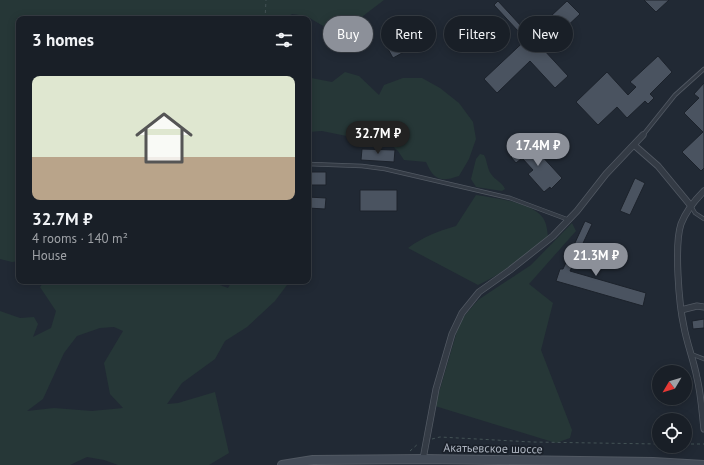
<!DOCTYPE html>
<html lang="en">
<head>
<meta charset="utf-8">
<style>
  body { margin:0; font-family:"PT Sans",sans-serif; background:#262c33; color:#f1f3f6; height:100vh; display:flex; flex-direction:column; font-size:15px; white-space:nowrap }
  * { box-sizing:border-box; margin:0 }
  p { font-size:13px; color:#9fa2a7 }
  .icon { flex:none; width:22px; height:22px; fill:none; stroke:currentColor; stroke-width:2; stroke-linecap:round; stroke-linejoin:round }
  .map { position:relative; flex:1; overflow:hidden }
  .drawer { position:absolute; left:16px; top:16px; width:295px; height:268px; display:flex; flex-direction:column; background:#191f27; border-radius:8px; box-shadow:0 2px 10px #0003,0 0 0 1px #373d44 }
  .drawer>* { flex:none }
  .hud { position:absolute; left:323px; top:16px; width:321px; height:36px; display:flex; gap:8px }
  .needle { width:26px; rotate:232deg }
  .tools { position:absolute; left:652px; top:365px; display:grid; gap:8px }
  .tools a { display:grid; place-items:center; width:40px; height:40px; border-radius:50%; background:#191f27; box-shadow:0 2px 10px #0003,0 0 0 1px #373d44; font-size:20px }
  .price { position:absolute; translate:-50% -34px; padding:0 9px; border-radius:14px; background:#8c9099; color:#fff; font-size:13px; line-height:26px; filter:drop-shadow(0 1px 2px #0008) }
  .price::after { content:''; position:absolute; left:50%; top:24px; width:12px; height:9px; margin-left:-6px; background:inherit; clip-path:polygon(0 0,100% 0,50% 100%) }
  .price.on { background:#222; color:#fff }
  ul { padding:0; list-style:none }
  li { display:grid; align-content:center; gap:8px; height:212px; padding:0 16px }
  li span { display:grid; place-items:center; height:124px; border-radius:8px; color:#555 }
  li>.icon { margin-inline-start:auto }
  span .icon { width:72px; height:72px; fill:#fffc; stroke-width:1 }
  li b { font-size:17px }
  h2 { display:flex; justify-content:space-between; align-items:center; height:48px; padding:0 16px; font-size:17px }
  .tag { padding:0 14px; border-radius:18px; background:#191f27; box-shadow:0 2px 10px #0003,0 0 0 1px #373d44; font-size:14px; line-height:36px }
  .tag.on { background:#8c9099; color:#fff }
  .map>svg:first-child { display:block }
  .green { fill:#263737; fill-rule:evenodd }
  .building { fill:#4a5360; stroke:#1c222b }
  .lines { fill:none; stroke-linecap:round; stroke-linejoin:round }
  .lane-casing { stroke:#525963; stroke-width:4.5 }
  .street-casing { stroke:#525963; stroke-width:7 }
  .secondary-casing { stroke:#525963; stroke-width:10 }
  .path { stroke:#435255; stroke-width:1; stroke-dasharray:3 3; stroke-linecap:butt }
  .lane { stroke:#343b45; stroke-width:3 }
  .street { stroke:#343b45; stroke-width:5.5 }
  .secondary { stroke:#434b57; stroke-width:8 }
  .labels { text-anchor:middle; dominant-baseline:central; stroke-width:3.5; stroke-linejoin:round; paint-order:stroke }
  .street-label { font-size:12px; fill:#afb6c2; stroke:#1a2029 }
</style>
</head>
<body>
<div class="map">
<svg width="704" height="465" viewBox="0 0 704 465">
  <rect width="100%" height="100%" fill="#212934"/>
  <path class="green" d="M 0,0 L 384,0 L 346,29 L 332,31 L 306,16 L 292,14 L 285,19 L 19,19 L 19,261 L 12,262 L 0,259 Z
    M 345,72 L 359,76 L 379,95 L 384,85 L 403,78 L 422,78 L 440,88 L 459,103 L 473,122 L 476,139 L 469,159 L 459,176 C 441,182 434,181 426,162 L 404,160 L 398,151 L 388,142 L 371,141 L 322,131 L 308,132 L 308,76 L 311,78 L 332,82 Z
    M 480,154 L 484,155 C 487,160 487,168 491,174 C 495,180 502,182 505,189 L 502,191 L 476,187 L 471,179 L 476,159 Z
    M 476,195 C 494,198 532,202 543,218 C 547,224 547,230 548,236 C 528,256 503,273 478,285 L 408,248 C 423,237 438,231 456,226 Z
    M 572,223 L 576,231 L 529,284 L 553,303 L 541,350 L 572,430 L 570,438 L 556,443 L 435,406 L 460,321 L 478,300 L 531,265 Z
    M 45,281 L 218,281 L 220,285 L 228,288 L 232,281 L 290,281 L 275,301 L 247,327 L 225,341 L 215,359 L 182,383 L 167,404 L 178,403 L 215,392 L 229,453 L 209,465 L 118,465 L 104,460 L 87,457 L 70,465 L 0,465 L 0,311 L 20,318 L 34,317 L 38,324 L 33,337 L 51,328 L 56,311 L 40,287 ZM 114,327 L 123,331 L 104,363 L 110,394 L 123,408 L 92,411 L 54,408 L 27,411 L 43,399 L 64,353 L 77,336 L 100,328 Z"/>
  <path class="building" d="M 644,0 L 669,0 L 656,12 Z
    M 498,1 L 522,27 L 518,31 L 494,5 Z
    M 567,1 L 580,14 L 543,49 L 568,76 L 555,88 L 530,61 L 497,93 L 484,79 Z
    M 428,28 L 433,36 L 393,58 L 388,49 L 404,41 L 400,33 L 408,29 L 412,36 Z
    M 658,56 L 672,72 L 650,94 L 654,98 L 648,104 L 645,101 L 627,118 L 617,107 L 598,125 L 576,102 L 607,72 L 628,95 L 636,87 L 630,82 Z
    M 704,83 L 704,168 L 701,171 L 682,152 L 703,132 L 684,113 L 699,98 L 694,94 Z
    M 528,141 L 562,178 L 551,189 L 550,187 L 544,192 L 528,174 L 533,170 L 522,158 L 516,163 L 511,157 Z
    M 362,149 L 395,150 L 394,162 L 361,160 Z
    M 308,172 L 326,172 L 326,185 L 308,185 Z
    M 635,178 L 645,183 L 630,215 L 620,211 Z
    M 360,190 L 397,190 L 397,211 L 360,211 Z
    M 308,197 L 326,198 L 325,209 L 308,208 Z
    M 585,221 L 592,224 L 570,271 L 646,293 L 643,306 L 556,281 L 560,269 L 563,269 Z
    M 704,319 L 704,328 L 693,329 L 692,321 Z"/>
  <g class="lines">
    <defs>
      <path id="lane" d="M 643,135 L 675,95 L 704,69
        M 308,164 L 362,166 L 385,169 L 510,198 L 569,220
        M 691,206 L 695,213 L 704,219
        M 691,354 L 704,359"/>
      <path id="street" d="M 634,145 L 658,166 L 691,206
        M 704,191 C 695,200 686,211 681,224 C 674,245 679,305 684,327 C 687,344 694,361 697,378 C 701,394 702,412 704,429
        M 681,310 L 697,306 L 704,307
        M 423,459 L 436,389 L 452,334 L 462,313 L 479,292 L 510,270 L 553,236 L 577,211 L 606,174 L 643,135"/>
      <path id="secondary" d="M 282,465 L 313,460 L 423,459 L 653,462 L 704,465"/>
    </defs>
    <use href="#lane" class="lane-casing"/>
    <use href="#street" class="street-casing"/>
    <use href="#secondary" class="secondary-casing"/>
    <path class="path" d="M 265,19 L 266,0
      M 432,439 L 440,437 L 532,442 L 659,444
      M 685,444 L 704,444
      M 410,451 L 419,443"/>
    <use href="#lane" class="lane"/>
    <use href="#street" class="street"/>
    <use href="#secondary" class="secondary"/>
  </g>
  <g class="labels">
    <g class="street-label">
      <text transform="translate(493 448) rotate(1)">Акатьевское шоссе</text>
    </g>
  </g>
</svg>
<div class="tools">
<a><svg class="needle" viewBox="-14 -14 28 28"><path d="M0-13l5 13h-10z" fill="#e53935"/><path d="M0 13l5-13h-10z" fill="#9fa2a7"/></svg></a>
<a><svg class="icon" aria-label="locate" viewBox="0 0 24 24"><circle cx="12" cy="12" r="6"/><path d="M12 2v4M12 18v4M2 12h4M18 12h4"/></svg></a>
</div>
<b class="price on" style="left:378px;top:155px">32.7M ₽</b>
<b class="price" style="left:538px;top:167px">17.4M ₽</b>
<b class="price" style="left:596px;top:277px">21.3M ₽</b>
<div class="hud">
<a class="tag on">Buy</a>
<a class="tag">Rent</a>
<a class="tag">Filters</a>
<a class="tag">New</a>
</div>
<section class="drawer">
<h2>3 homes<svg class="icon" aria-label="filters" viewBox="0 0 24 24"><path d="M4 7h16M4 17h16"/><circle cx="9" cy="7" r="2"/><circle cx="15" cy="17" r="2"/></svg></h2>
<ul>
<li><span style="background:linear-gradient(#dfe7d0 65%,#b9a48a 0)"><svg class="icon" aria-label="home" viewBox="0 0 24 24"><path d="M3 11l9-7 9 7M6 9v11h12V9"/></svg></span><div><b>32.7M ₽</b><p>4 rooms · 140 m²</p><p>House</p></div></li>
</ul>
</section>
</div>
</body>
</html>
